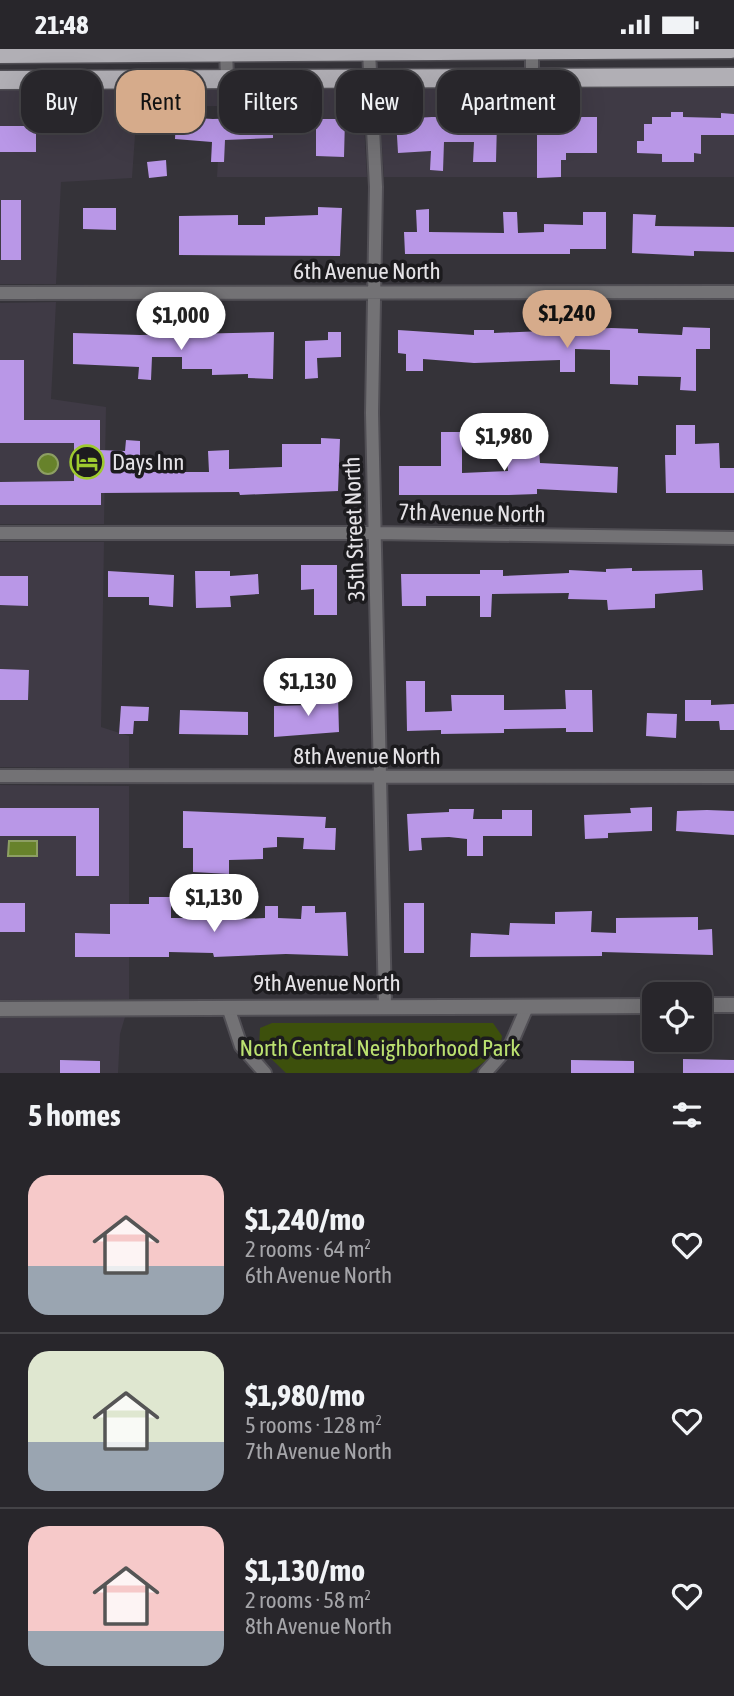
<!DOCTYPE html>
<html lang="en">
<head>
<meta charset="utf-8">
<style>
  body { margin:0; font-family:"Asap Condensed",sans-serif; background:#302e33; color:#f1f3f6; height:100vh; display:flex; flex-direction:column; font-size:26px; white-space:nowrap }
  * { box-sizing:border-box; margin:0 }
  p { font-size:23px; color:#a5a5a9 }
  .icon { flex:none; width:38px; height:38px; fill:none; stroke:currentColor; stroke-width:2; stroke-linecap:round; stroke-linejoin:round }
  .map { position:relative; height:1024px; overflow:hidden }
  .side { display:flex; flex-direction:column; background:#28262b; flex:1 }
  .side>* { flex:none }
  .top-card { position:absolute; left:21px; top:21px; width:693px; height:63px; display:flex; gap:14px }
  .fabs { position:absolute; left:642px; top:933px; display:grid; gap:14px }
  .fabs a { display:grid; place-items:center; width:70px; height:70px; border-radius:14px; background:#28262b; box-shadow:0 7px 28px #0002,0 0 0 2px #444347; font-size:35px }
  .price { position:absolute; translate:-50% -60px; padding:0 16px; border-radius:24px; background:#fff; color:#222; font-size:23px; line-height:46px; filter:drop-shadow(0 2px 4px #0008) }
  .price::after { content:''; position:absolute; left:50%; top:42px; width:21px; height:16px; margin-left:-10px; background:inherit; clip-path:polygon(0 0,100% 0,50% 100%) }
  .price.current { background:#d6ab8b; color:#111 }
  ul { padding:0; list-style:none }
  li { display:flex; align-items:center; gap:21px; height:175px; padding:0 28px }
  li+li { border-top:2px solid #444347 }
  li span { display:grid; place-items:center; flex:none; width:196px; height:140px; border-radius:21px; color:#555 }
  li>.icon { margin-inline-start:auto }
  span .icon { width:84px; height:84px; fill:#fffc; stroke-width:1 }
  li b { font-size:30px }
  h2 { display:flex; justify-content:space-between; align-items:center; height:84px; padding:0 28px; font-size:30px }
  .pill { padding:0 24px; border-radius:21px; background:#28262b; box-shadow:0 7px 28px #0002,0 0 0 2px #444347; font-size:24px; line-height:63px }
  .pill.current { background:#d6ab8b; color:#111 }
  .status { display:flex; justify-content:space-between; align-items:center; height:49px; padding:0 35px; background:#28262b; direction:ltr }
  .status svg { height:19px; fill:currentColor }
  .map>svg:first-child { display:block }
  .built { fill:#3f3a45 }
  .green { fill:#3d500c }
  .water { fill:#67822b; stroke:#8d9f63; stroke-width:2 }
  .building { fill:#b997e7 }
  .lines { fill:none; stroke-linecap:round; stroke-linejoin:round }
  .minor-casing { stroke:#514f55; stroke-width:16 }
  .tertiary-casing { stroke:#514f55; stroke-width:18 }
  .primary-casing { stroke:#514f55; stroke-width:21 }
  .minor { stroke:#737275; stroke-width:12 }
  .tertiary { stroke:#737275; stroke-width:14 }
  .primary { stroke:#b1afb5; stroke-width:18 }
  .labels { text-anchor:middle; dominant-baseline:central; stroke-width:7; stroke-linejoin:round; paint-order:stroke }
  .street-label { font-size:23px; fill:#e5e3e7; stroke:#1c1b1e }
  .poi-label { font-size:23px; fill:#e5e3e7; stroke:#1c1b1e; text-anchor:start }
  .park-label { font-size:23px; fill:#bbe170; stroke:#1c1b1e }
</style>
</head>
<body>
<div class="status"><b>21:48</b><svg viewBox="0 0 49 12"><path d="M0 12V9h3v3zM5 12V6h3v6zM10 12V3h3v9zM15 12V0h3v12zM26 1h20v11H26zM47 4h2v5h-2z"/></svg></div>
<div class="map">
<svg width="734" height="1024" viewBox="0 0 734 1024">
  <rect width="100%" height="100%" fill="#353339"/>
  <path class="built" d="M 734,37 L 734,128 L 384,128 L 378,38 Z
    M 362,38 L 367,128 L 217,128 L 221,57 L 137,58 L 132,129 L 61,133 L 56,235 L 0,235 L 0,40 Z
    M 56,253 L 51,350 L 106,358 L 104,475 L 0,475 L 0,254 Z
    M 0,493 L 104,493 L 101,678 L 129,687 L 129,719 L 0,718 Z
    M 0,736 L 129,737 L 129,950 L 0,951 Z
    M 125,968 L 120,985 L 118,1024 L 0,1024 L 0,969 Z"/>
  <path class="green" d="M 272,974 L 493,974 L 502,987 C 500,1005 482,1014 469,1024 L 286,1024 L 259,998 L 260,979 Z"/>
  <path class="water" d="M38 415a10 10 0 1 1 20 0a10 10 0 1 1-20 0Z
    M 9,792 L 37,792 L 37,807 L 8,807 Z"/>
  <path class="building" d="M 671,63 L 683,63 L 683,68 L 721,69 L 721,64 L 734,65 L 734,86 L 701,86 L 701,105 L 694,104 L 694,113 L 662,113 L 662,105 L 637,104 L 637,92 L 644,92 L 644,75 L 652,75 L 652,68 L 671,68 Z
    M 176,68 L 213,70 L 273,68 L 273,89 L 225,91 L 224,113 L 211,113 L 212,93 L 175,90 Z
    M 432,68 L 446,68 L 446,72 L 497,72 L 496,113 L 473,113 L 474,93 L 444,93 L 443,122 L 430,121 L 431,102 L 398,104 L 396,70 Z
    M 582,68 L 597,68 L 597,104 L 566,104 L 566,111 L 561,111 L 561,128 L 537,129 L 537,73 Z
    M 316,70 L 345,70 L 344,108 L 316,107 Z
    M 0,77 L 36,77 L 36,103 L 0,103 Z
    M 166,111 L 167,127 L 149,129 L 147,113 Z
    M 1,151 L 21,151 L 21,211 L 1,211 Z
    M 318,158 L 342,159 L 340,207 L 179,206 L 179,167 L 238,166 L 238,176 L 265,176 L 265,168 L 318,166 Z
    M 83,159 L 116,159 L 116,181 L 83,180 Z
    M 429,160 L 429,183 L 504,184 L 503,163 L 517,163 L 518,184 L 544,183 L 544,175 L 583,176 L 583,163 L 606,163 L 606,200 L 570,200 L 570,205 L 405,205 L 404,183 L 417,183 L 416,161 Z
    M 633,165 L 656,166 L 655,177 L 734,178 L 734,203 L 694,202 L 694,207 L 632,204 Z
    M 683,278 L 710,279 L 710,300 L 696,300 L 696,342 L 680,341 L 681,328 L 638,327 L 638,336 L 610,335 L 610,301 L 575,300 L 575,323 L 560,323 L 560,311 L 474,314 L 423,310 L 423,322 L 406,322 L 406,305 L 398,304 L 398,281 L 474,286 L 474,281 L 494,281 L 494,284 L 611,279 L 638,280 L 638,284 L 682,286 Z
    M 274,283 L 273,330 L 248,329 L 248,325 L 212,326 L 212,320 L 182,320 L 182,308 L 152,308 L 151,331 L 138,330 L 139,318 L 73,315 L 73,284 L 140,286 Z
    M 328,283 L 341,283 L 341,308 L 317,309 L 318,329 L 305,330 L 305,292 L 328,291 Z
    M 0,311 L 24,311 L 24,371 L 100,371 L 100,401 L 125,402 L 126,391 L 140,392 L 140,423 L 209,423 L 208,402 L 229,401 L 229,420 L 282,418 L 282,395 L 321,395 L 321,389 L 340,390 L 338,442 L 240,446 L 239,443 L 101,444 L 101,456 L 0,456 L 0,433 L 74,432 L 74,394 L 0,394 Z
    M 537,376 L 540,414 L 618,418 L 617,444 L 537,440 L 537,445 L 509,446 L 399,446 L 399,417 L 441,417 L 441,383 L 462,383 L 462,424 L 508,422 L 507,410 L 516,409 L 514,378 Z
    M 676,376 L 695,376 L 695,395 L 719,394 L 720,419 L 734,419 L 734,444 L 666,444 L 665,406 L 676,406 Z
    M 301,516 L 337,516 L 337,566 L 314,566 L 314,540 L 301,541 Z
    M 632,519 L 632,522 L 702,521 L 703,541 L 655,545 L 655,559 L 608,561 L 607,551 L 568,550 L 569,544 L 492,545 L 491,568 L 480,568 L 480,547 L 426,547 L 426,557 L 402,557 L 401,525 L 480,525 L 480,521 L 503,521 L 503,527 L 569,524 L 569,521 L 606,523 L 606,520 Z
    M 108,522 L 174,526 L 173,558 L 149,556 L 149,548 L 108,548 Z
    M 195,522 L 230,522 L 230,527 L 258,525 L 259,545 L 230,547 L 231,558 L 196,559 Z
    M 0,527 L 28,527 L 28,557 L 0,556 Z
    M 0,620 L 29,621 L 28,651 L 0,651 Z
    M 406,632 L 425,632 L 425,663 L 452,662 L 451,646 L 504,646 L 504,661 L 566,660 L 565,641 L 592,641 L 593,683 L 566,683 L 566,679 L 504,680 L 504,684 L 441,685 L 441,681 L 407,682 Z
    M 312,647 L 338,647 L 339,683 L 274,688 L 274,657 L 312,656 Z
    M 685,651 L 711,651 L 711,656 L 734,655 L 734,681 L 720,681 L 719,672 L 685,672 Z
    M 121,657 L 149,658 L 148,672 L 134,672 L 133,685 L 119,685 Z
    M 180,661 L 248,663 L 248,686 L 179,685 Z
    M 647,664 L 677,665 L 676,689 L 646,687 Z
    M 652,758 L 652,782 L 608,784 L 608,789 L 585,790 L 584,766 L 631,764 L 630,759 Z
    M 0,759 L 99,759 L 99,827 L 76,827 L 76,787 L 0,787 Z
    M 449,760 L 474,760 L 473,770 L 502,770 L 502,761 L 532,761 L 532,787 L 483,787 L 483,807 L 467,807 L 467,790 L 449,788 L 421,789 L 422,801 L 409,802 L 407,765 L 449,763 Z
    M 707,761 L 734,762 L 734,786 L 676,782 L 677,762 Z
    M 183,762 L 326,768 L 325,779 L 336,779 L 335,801 L 303,800 L 304,789 L 277,788 L 277,798 L 263,799 L 263,810 L 229,811 L 229,825 L 193,823 L 193,799 L 183,799 Z
    M 149,848 L 171,848 L 171,869 L 225,869 L 225,858 L 238,858 L 238,870 L 265,869 L 265,857 L 278,857 L 278,869 L 301,870 L 302,857 L 315,857 L 315,864 L 346,863 L 348,907 L 286,905 L 214,908 L 213,904 L 169,903 L 169,908 L 75,908 L 75,884 L 110,885 L 110,855 L 149,855 Z
    M 0,854 L 25,854 L 25,883 L 0,883 Z
    M 404,854 L 424,854 L 424,904 L 404,904 Z
    M 592,862 L 591,883 L 616,884 L 616,869 L 698,868 L 698,881 L 712,880 L 713,906 L 602,903 L 602,907 L 470,908 L 471,884 L 509,886 L 510,874 L 555,875 L 555,863 Z
    M 683,1010 L 734,1011 L 734,1024 L 683,1024 Z
    M 60,1011 L 100,1012 L 100,1024 L 60,1024 Z
    M 571,1011 L 634,1012 L 634,1024 L 571,1024 Z"/>
  <g class="lines">
    <defs>
      <path id="minor" d="M 226,0 L 227,30
        M 532,0 L 532,29
        M 369,3 L 376,138 L 372,364 L 385,956
        M 0,244 L 734,243
        M 0,484 L 374,484 L 734,489
        M 0,727 L 734,728
        M 228,958 L 241,997 L 265,1024
        M 485,1024 L 511,995 L 527,958"/>
      <path id="tertiary" d="M 700,956 L 734,956
        M 0,960 L 654,957"/>
      <path id="primary" d="M 0,5 L 731,0
        M 0,31 L 734,28"/>
    </defs>
    <use href="#minor" class="minor-casing"/>
    <use href="#tertiary" class="tertiary-casing"/>
    <use href="#primary" class="primary-casing"/>
    <use href="#minor" class="minor"/>
    <use href="#tertiary" class="tertiary"/>
    <use href="#primary" class="primary"/>
  </g>
  <defs>
    <symbol id="hotel-ring" viewBox="-11 -11 22 22"><circle r="9.5" fill="#1c1b1e" stroke="#9eca2f" stroke-width="1.5"/><path d="M-6-4.5h1.5V1H6V5H4.5V3h-9V5H-6ZM-4 0a1.8 1.8 0 1 1 3.6 0ZM.5 0V-2.5h3Q6-2.5 6 0Z" fill="#9eca2f"/></symbol>
  </defs>
  <g fill-rule="evenodd">
    <use href="#hotel-ring" x="68" y="394" width="38" height="38"/>
  </g>
  <g class="labels">
    <g class="street-label">
      <text x="367" y="222">6th Avenue North</text>
      <text transform="translate(472 464) rotate(1)">7th Avenue North</text>
      <text transform="translate(354 480) rotate(-92)">35th Street North</text>
      <text x="367" y="707">8th Avenue North</text>
      <text x="327" y="934">9th Avenue North</text>
    </g>
    <g class="poi-label">
      <text x="112" y="413">Days Inn</text>
    </g>
    <g class="park-label">
      <text x="380" y="999">North Central Neighborhood Park</text>
    </g>
  </g>
</svg>
<div class="fabs">
<a><svg class="icon" aria-label="locate" viewBox="0 0 24 24"><circle cx="12" cy="12" r="6"/><path d="M12 2v4M12 18v4M2 12h4M18 12h4"/></svg></a>
</div>
<b class="price current" style="left:567px;top:301px">$1,240</b>
<b class="price" style="left:181px;top:303px">$1,000</b>
<b class="price" style="left:504px;top:424px">$1,980</b>
<b class="price" style="left:308px;top:669px">$1,130</b>
<b class="price" style="left:214px;top:885px">$1,130</b>
<div class="top-card">
<a class="pill">Buy</a>
<a class="pill current">Rent</a>
<a class="pill">Filters</a>
<a class="pill">New</a>
<a class="pill">Apartment</a>
</div>
</div>
<section class="side">
<h2>5 homes<svg class="icon" aria-label="filters" viewBox="0 0 24 24"><path d="M4 7h16M4 17h16"/><circle cx="9" cy="7" r="2"/><circle cx="15" cy="17" r="2"/></svg></h2>
<ul>
<li><span style="background:linear-gradient(#f6c9c9 65%,#9aa5b1 0)"><svg class="icon" aria-label="home" viewBox="0 0 24 24"><path d="M3 11l9-7 9 7M6 9v11h12V9"/></svg></span><div><b>$1,240/mo</b><p>2 rooms · 64 m²</p><p>6th Avenue North</p></div><svg class="icon" aria-label="heart" viewBox="0 0 24 24"><path d="M12 20l-8-8c-3-5 5-10 8-4 3-6 11-1 8 4z"/></svg></li>
<li><span style="background:linear-gradient(#dfe7d0 65%,#9aa5b1 0)"><svg class="icon" aria-label="home" viewBox="0 0 24 24"><path d="M3 11l9-7 9 7M6 9v11h12V9"/></svg></span><div><b>$1,980/mo</b><p>5 rooms · 128 m²</p><p>7th Avenue North</p></div><svg class="icon" aria-label="heart" viewBox="0 0 24 24"><path d="M12 20l-8-8c-3-5 5-10 8-4 3-6 11-1 8 4z"/></svg></li>
<li><span style="background:linear-gradient(#f6c9c9 75%,#9aa5b1 0)"><svg class="icon" aria-label="home" viewBox="0 0 24 24"><path d="M3 11l9-7 9 7M6 9v11h12V9"/></svg></span><div><b>$1,130/mo</b><p>2 rooms · 58 m²</p><p>8th Avenue North</p></div><svg class="icon" aria-label="heart" viewBox="0 0 24 24"><path d="M12 20l-8-8c-3-5 5-10 8-4 3-6 11-1 8 4z"/></svg></li>
</ul>
</section>
</body>
</html>
